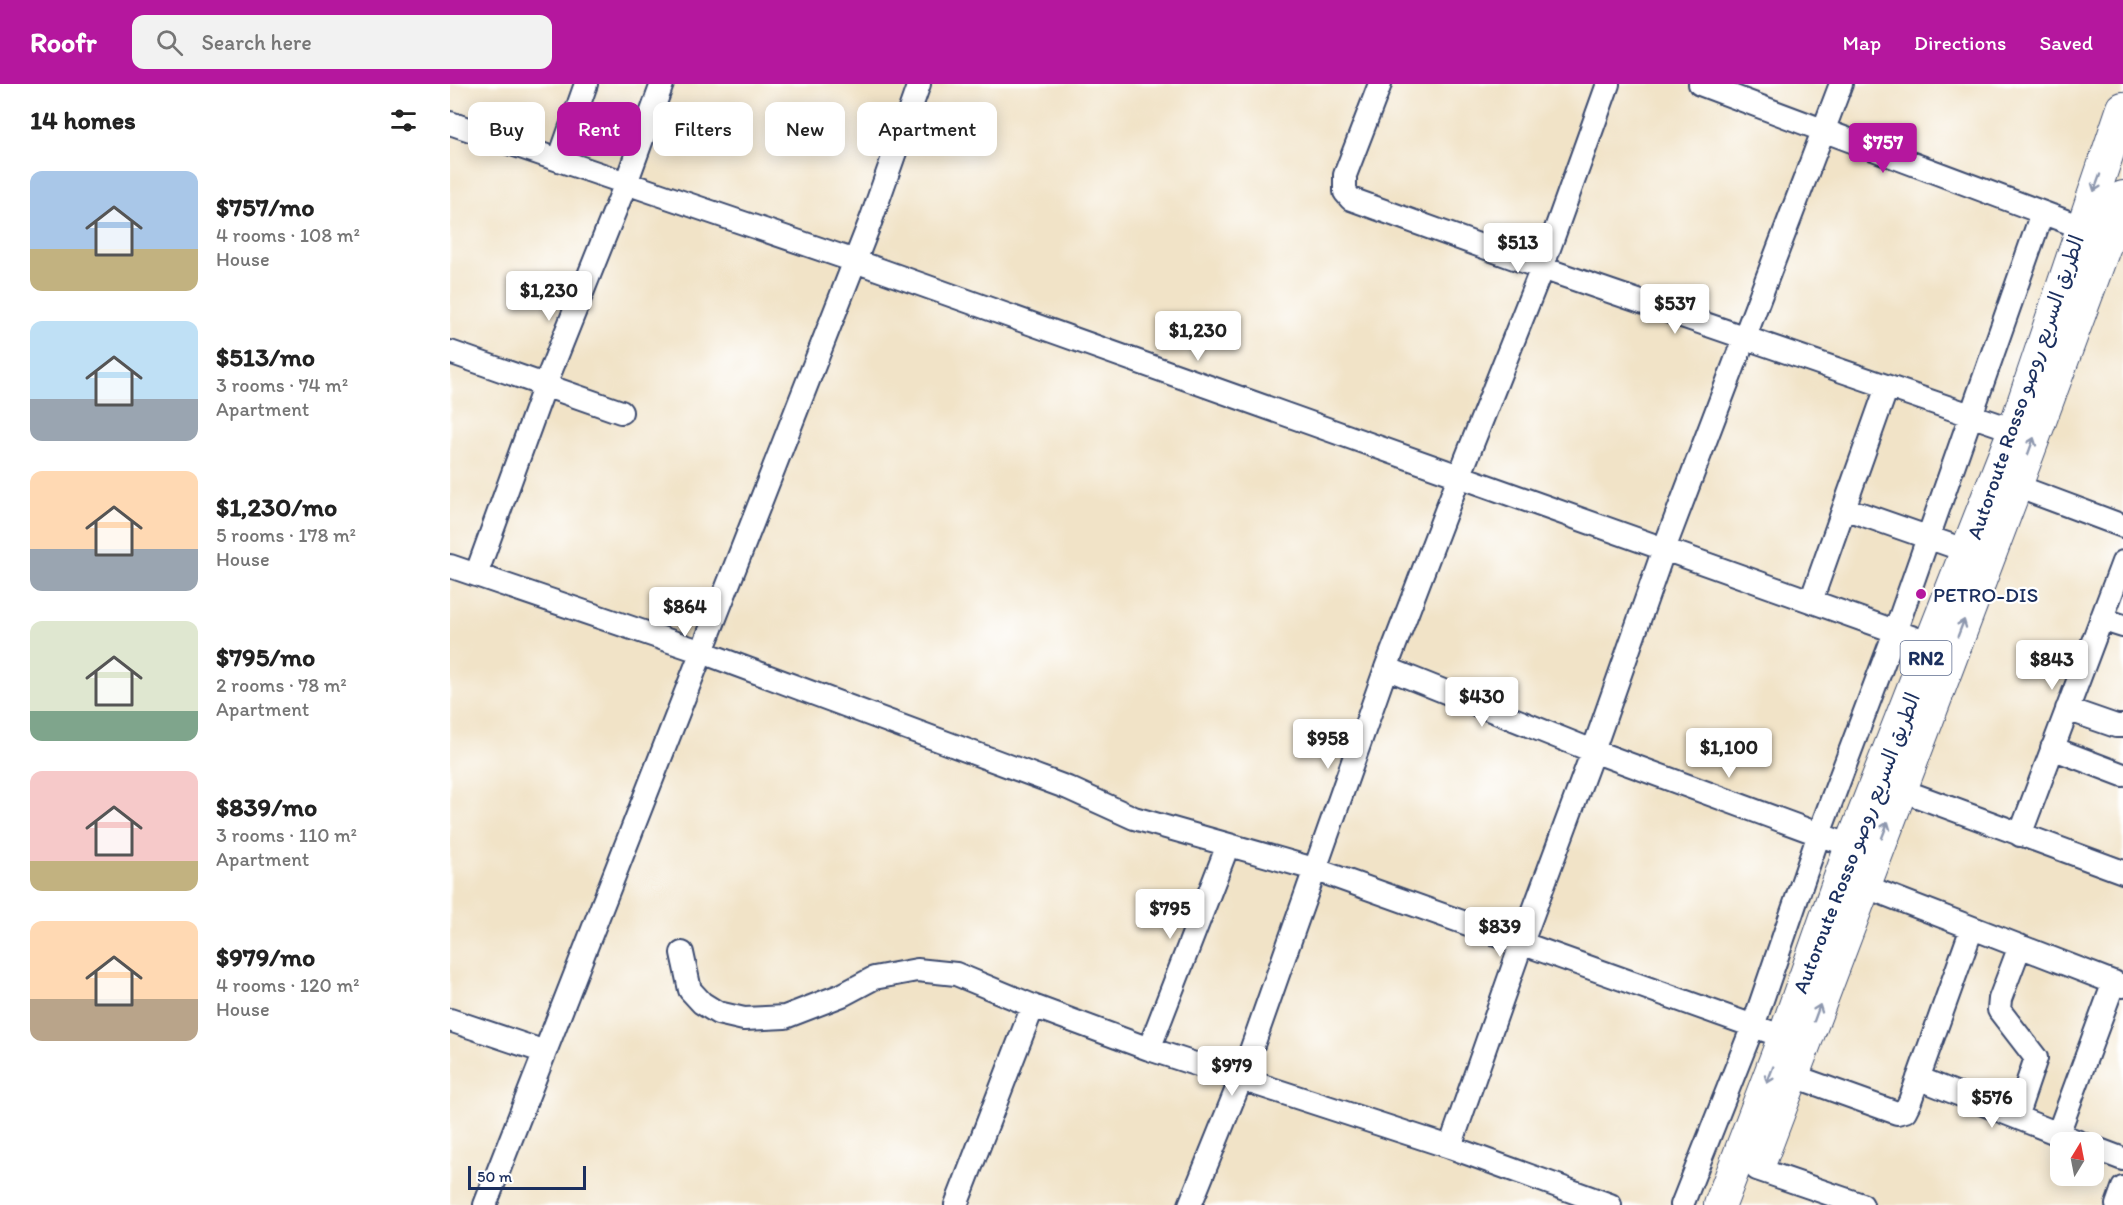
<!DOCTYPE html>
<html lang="en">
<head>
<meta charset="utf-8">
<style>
  body { margin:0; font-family:Itim,"Playpen Sans Arabic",sans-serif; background:#f2f2f2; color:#222; height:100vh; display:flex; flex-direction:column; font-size:22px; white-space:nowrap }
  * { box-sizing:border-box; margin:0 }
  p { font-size:20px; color:#767676 }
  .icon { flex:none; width:33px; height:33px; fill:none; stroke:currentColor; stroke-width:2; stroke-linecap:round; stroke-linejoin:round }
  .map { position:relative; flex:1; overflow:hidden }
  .sheet { display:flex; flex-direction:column; background:#fff; width:450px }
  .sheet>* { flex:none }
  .banner { position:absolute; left:18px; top:18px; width:570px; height:54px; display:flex; gap:12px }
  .needle { width:39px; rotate:10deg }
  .fabs { position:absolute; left:1600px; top:1048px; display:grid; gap:12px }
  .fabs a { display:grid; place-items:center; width:54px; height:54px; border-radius:12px; background:#fff; box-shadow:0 3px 15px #0003; font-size:30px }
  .scale { position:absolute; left:18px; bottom:15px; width:118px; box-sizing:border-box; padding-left:6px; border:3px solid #1b2f5e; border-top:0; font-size:16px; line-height:21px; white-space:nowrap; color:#1b2f5e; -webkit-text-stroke:4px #fff; paint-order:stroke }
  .price { position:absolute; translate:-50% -51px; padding:0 14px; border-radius:6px; background:#fff; color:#222; font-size:20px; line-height:39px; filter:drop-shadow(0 2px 3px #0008) }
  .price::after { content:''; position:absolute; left:50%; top:36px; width:18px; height:14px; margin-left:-9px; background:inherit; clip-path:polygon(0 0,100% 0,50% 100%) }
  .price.selected { background:#b5179e; color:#fff }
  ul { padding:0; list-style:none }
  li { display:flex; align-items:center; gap:18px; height:150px; padding:0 30px }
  li span { display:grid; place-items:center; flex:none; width:168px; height:120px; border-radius:12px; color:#555 }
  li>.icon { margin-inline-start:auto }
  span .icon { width:72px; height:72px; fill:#fffc; stroke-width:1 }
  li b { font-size:26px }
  h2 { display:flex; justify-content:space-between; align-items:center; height:72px; padding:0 30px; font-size:26px }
  .chip { padding:0 21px; border-radius:12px; background:#fff; box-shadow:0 3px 15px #0003; font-size:21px; line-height:54px }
  .chip.selected { background:#b5179e; color:#fff }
  header { display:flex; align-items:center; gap:36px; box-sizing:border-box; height:84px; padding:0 30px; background:#b5179e; color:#fff }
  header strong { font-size:28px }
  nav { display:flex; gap:33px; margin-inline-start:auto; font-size:21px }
  .search { width:420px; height:54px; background:#f2f2f2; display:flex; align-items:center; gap:15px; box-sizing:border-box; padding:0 21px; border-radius:12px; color:#767676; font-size:22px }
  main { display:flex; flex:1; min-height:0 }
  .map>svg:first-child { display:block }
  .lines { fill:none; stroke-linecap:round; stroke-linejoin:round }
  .minor-casing { stroke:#3b4a6e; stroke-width:26 }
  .highway-casing { stroke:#3b4a6e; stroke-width:34 }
  .minor { stroke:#fff; stroke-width:22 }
  .highway { stroke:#fff; stroke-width:32 }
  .oneway { stroke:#8d97ae }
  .poi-dot { fill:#b5179e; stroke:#fff; stroke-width:2 }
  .labels { text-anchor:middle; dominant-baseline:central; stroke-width:4.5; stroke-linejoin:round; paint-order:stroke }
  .shield { fill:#fff; stroke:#5f6d8e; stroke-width:1.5 }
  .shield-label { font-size:20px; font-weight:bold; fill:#1b2f5e }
  .street-label { font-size:21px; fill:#1b2f5e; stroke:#fff }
  .poi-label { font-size:21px; fill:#1b2f5e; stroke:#fff; text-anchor:start }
</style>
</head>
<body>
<header>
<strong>Roofr</strong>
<div class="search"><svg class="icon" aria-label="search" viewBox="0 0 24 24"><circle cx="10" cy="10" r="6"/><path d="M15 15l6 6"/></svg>Search here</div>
<nav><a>Map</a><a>Directions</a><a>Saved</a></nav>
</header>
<main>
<section class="sheet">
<h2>14 homes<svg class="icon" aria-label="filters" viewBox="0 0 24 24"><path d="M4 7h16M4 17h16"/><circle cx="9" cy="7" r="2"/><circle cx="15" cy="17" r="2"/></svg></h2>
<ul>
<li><span style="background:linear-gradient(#a9c7e8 65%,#c2b280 0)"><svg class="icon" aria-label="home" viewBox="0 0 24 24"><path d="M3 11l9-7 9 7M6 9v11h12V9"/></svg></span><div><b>$757/mo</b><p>4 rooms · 108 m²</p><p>House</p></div></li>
<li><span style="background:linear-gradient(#bfe0f5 65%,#9aa5b1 0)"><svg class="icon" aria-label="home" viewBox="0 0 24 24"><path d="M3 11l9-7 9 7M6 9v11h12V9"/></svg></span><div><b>$513/mo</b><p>3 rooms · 74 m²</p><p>Apartment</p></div></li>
<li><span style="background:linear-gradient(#ffd9b3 65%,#9aa5b1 0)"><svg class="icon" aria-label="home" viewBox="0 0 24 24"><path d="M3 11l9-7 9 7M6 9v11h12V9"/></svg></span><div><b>$1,230/mo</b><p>5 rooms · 178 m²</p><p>House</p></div></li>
<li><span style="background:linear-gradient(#dfe7d0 75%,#7fa58c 0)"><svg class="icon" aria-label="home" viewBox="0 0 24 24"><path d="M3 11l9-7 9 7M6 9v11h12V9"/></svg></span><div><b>$795/mo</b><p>2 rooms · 78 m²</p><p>Apartment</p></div></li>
<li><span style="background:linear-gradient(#f6c9c9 75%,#c2b280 0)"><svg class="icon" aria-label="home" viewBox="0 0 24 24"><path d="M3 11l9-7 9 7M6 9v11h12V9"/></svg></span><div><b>$839/mo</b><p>3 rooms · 110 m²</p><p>Apartment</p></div></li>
<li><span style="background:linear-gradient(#ffd9b3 65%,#b9a48a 0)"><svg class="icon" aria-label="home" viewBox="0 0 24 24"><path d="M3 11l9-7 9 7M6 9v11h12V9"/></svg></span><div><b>$979/mo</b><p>4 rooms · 120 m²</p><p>House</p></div></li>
</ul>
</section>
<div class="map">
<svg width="1673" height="1121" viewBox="0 0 1673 1121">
  <rect width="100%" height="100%" fill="#fff"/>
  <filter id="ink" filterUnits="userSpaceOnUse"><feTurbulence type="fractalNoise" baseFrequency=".0167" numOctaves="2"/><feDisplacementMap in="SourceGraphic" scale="12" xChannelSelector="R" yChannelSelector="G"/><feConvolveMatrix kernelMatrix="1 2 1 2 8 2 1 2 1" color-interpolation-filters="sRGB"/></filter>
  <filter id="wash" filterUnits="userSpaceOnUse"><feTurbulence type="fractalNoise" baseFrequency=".008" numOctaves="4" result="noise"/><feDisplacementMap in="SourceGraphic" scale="24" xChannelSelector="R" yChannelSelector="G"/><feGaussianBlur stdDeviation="1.35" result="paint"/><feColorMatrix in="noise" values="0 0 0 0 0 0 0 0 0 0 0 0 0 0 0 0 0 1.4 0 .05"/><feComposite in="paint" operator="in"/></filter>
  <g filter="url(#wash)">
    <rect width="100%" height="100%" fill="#f1e3c7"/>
  </g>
  <g filter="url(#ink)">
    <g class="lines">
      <defs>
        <path id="minor" d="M 930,0 L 895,91 L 895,108 L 901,115 L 1092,184 L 1564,346
          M 1250,0 L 1631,143
          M 0,39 L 405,177 L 1481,560
          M 109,76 L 136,0
          M 0,268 L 171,328
          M 1566,402 L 1673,442
          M 1394,424 L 1517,467
          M 0,482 L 252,568 L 618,704 L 684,734 L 864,785 L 1334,953
          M 26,491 L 95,301 L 176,99 L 212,0
          M 1361,517 L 1437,303
          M 1651,535 L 1673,542
          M 936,584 L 1143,667 L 1401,762
          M 1617,625 L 1666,642 L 1673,642
          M 1602,664 L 1673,691
          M 1451,706 L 1673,788
          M 1570,751 L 1673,478
          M 1414,802 L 1673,902
          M 232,869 L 240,906 L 252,919 L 268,929 L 294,935 L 335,933 L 392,911 L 424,894 L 467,886 L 506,890 L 583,922
          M 0,936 L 95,968
          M 699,965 L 778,761
          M 1344,992 L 1447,1029 L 1455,1027 L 1460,1017 L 1522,844
          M 1468,994 L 1631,1059
          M 1566,1033 L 1586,974 L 1549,926 L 1550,915 L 1570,862
          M 1608,1050 L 1664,898
          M 1000,1063 L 1071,861 L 1143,667 L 1214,465 L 1391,0
          M 1644,1064 L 1673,1075
          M 1307,1085 L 1412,1121
          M 35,1121 L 421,136 L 469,0
          M 506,1121 L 583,922 L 699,965 L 1000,1063 L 1160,1121
          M 740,1121 L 791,995 L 936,584 L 1009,393 L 1092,184 L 1158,0
          M 1232,1121 L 1303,942 L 1369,750 L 1445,548 L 1592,129
          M 1667,1121 L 1673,1104"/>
        <path id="highway" d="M 1312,1073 L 1566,402 L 1673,113
          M 1270,1121 L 1334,953 L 1401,762 L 1564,346 L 1673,24"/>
      </defs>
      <use href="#minor" class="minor-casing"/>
      <use href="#highway" class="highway-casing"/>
      <use href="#minor" class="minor"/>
      <use href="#highway" class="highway"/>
    </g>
    <defs><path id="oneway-shaft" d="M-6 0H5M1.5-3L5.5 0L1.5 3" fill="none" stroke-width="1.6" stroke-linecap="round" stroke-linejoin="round" transform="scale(1.5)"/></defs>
    <g class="oneway">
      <use href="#oneway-shaft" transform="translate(1647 99) rotate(110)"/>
      <use href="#oneway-shaft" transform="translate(1581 362) rotate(-70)"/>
      <use href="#oneway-shaft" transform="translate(1511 544) rotate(-69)"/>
      <use href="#oneway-shaft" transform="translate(1435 746) rotate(-69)"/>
      <use href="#oneway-shaft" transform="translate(1367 929) rotate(-70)"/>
      <use href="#oneway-shaft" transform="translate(1320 991) rotate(111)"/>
    </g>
  </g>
  <circle class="poi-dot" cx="1471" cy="510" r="6"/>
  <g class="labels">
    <rect class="shield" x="1450.5" y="557" width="51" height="34" rx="4.5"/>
    <g class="shield-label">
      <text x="1476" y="574">RN2</text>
    </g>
    <g class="street-label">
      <text transform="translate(1575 303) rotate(-71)">Autoroute Rosso الطريق السريع روصو</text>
      <text transform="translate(1406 759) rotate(-69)">Autoroute Rosso الطريق السريع روصو</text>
    </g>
    <g class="poi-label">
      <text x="1483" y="510">PETRO-DIS</text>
    </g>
  </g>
</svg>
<div class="fabs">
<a><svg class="needle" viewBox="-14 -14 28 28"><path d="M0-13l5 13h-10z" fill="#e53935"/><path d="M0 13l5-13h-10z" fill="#767676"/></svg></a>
</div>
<div class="scale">50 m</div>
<b class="price selected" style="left:1433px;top:90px">$757</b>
<b class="price" style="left:1068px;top:190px">$513</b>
<b class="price" style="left:99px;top:238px">$1,230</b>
<b class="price" style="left:1225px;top:251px">$537</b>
<b class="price" style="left:748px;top:278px">$1,230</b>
<b class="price" style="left:235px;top:554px">$864</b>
<b class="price" style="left:1602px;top:607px">$843</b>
<b class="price" style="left:1032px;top:644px">$430</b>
<b class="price" style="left:878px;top:686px">$958</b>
<b class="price" style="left:1279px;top:695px">$1,100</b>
<b class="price" style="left:720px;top:856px">$795</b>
<b class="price" style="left:1050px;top:874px">$839</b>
<b class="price" style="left:782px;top:1013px">$979</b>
<b class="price" style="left:1542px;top:1045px">$576</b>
<div class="banner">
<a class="chip">Buy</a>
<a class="chip selected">Rent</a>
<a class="chip">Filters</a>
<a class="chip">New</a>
<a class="chip">Apartment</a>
</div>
</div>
</main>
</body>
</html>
